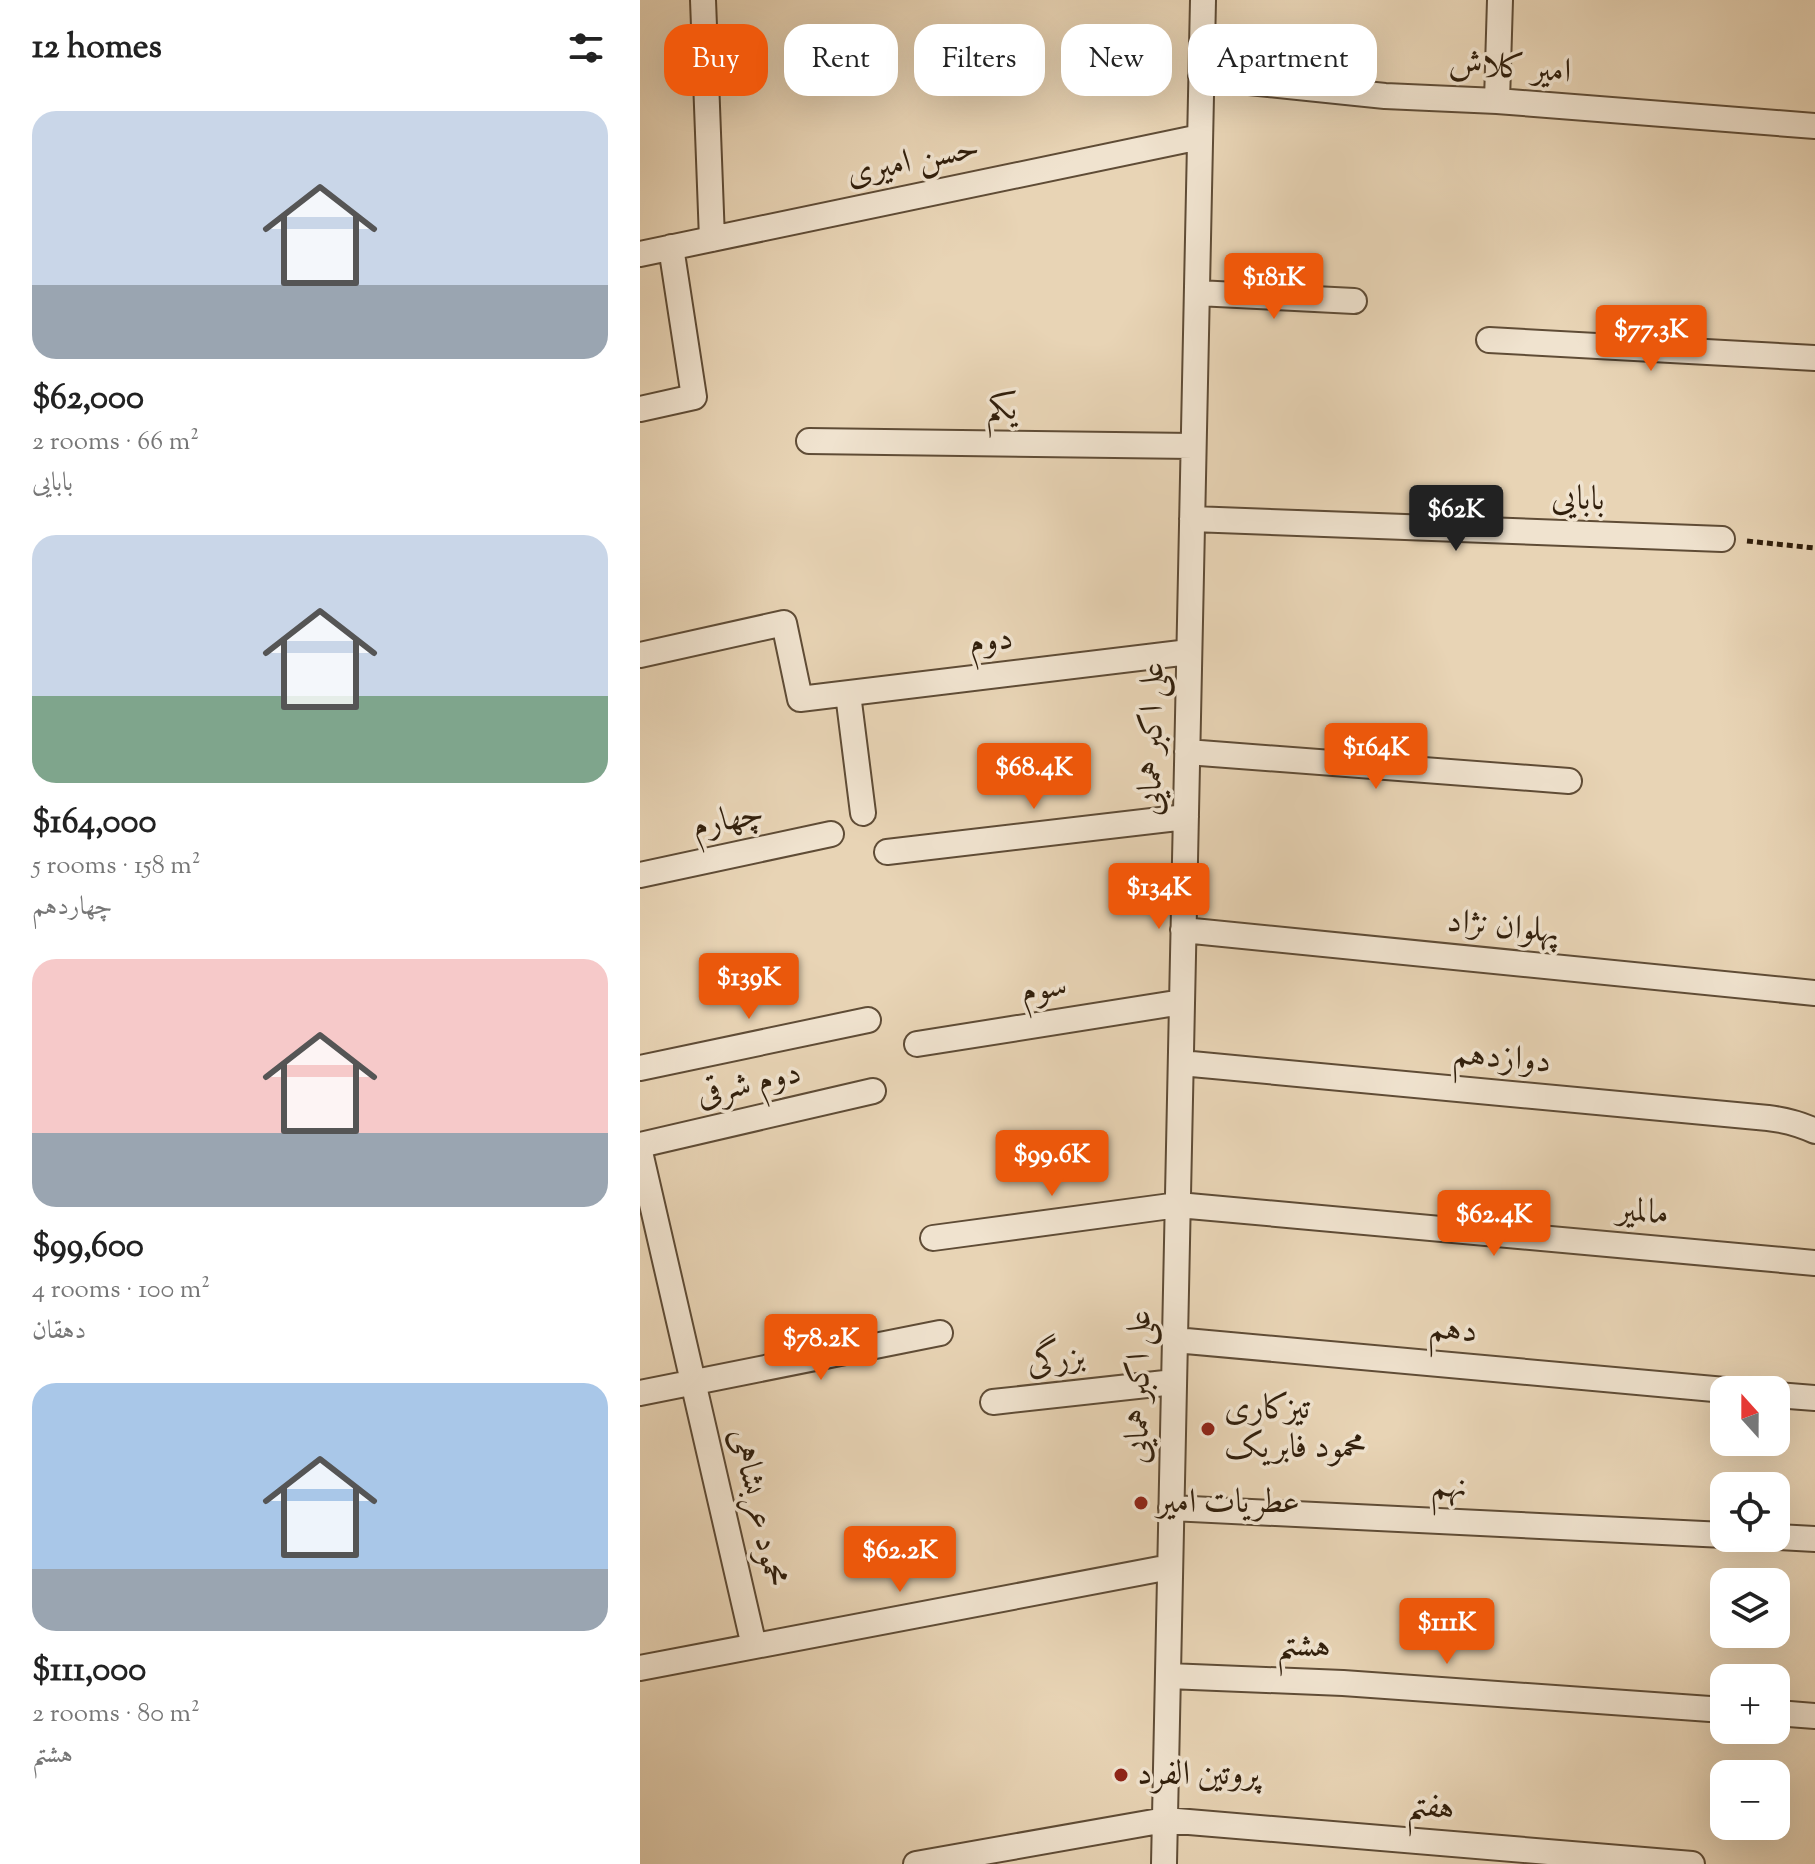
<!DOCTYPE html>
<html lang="en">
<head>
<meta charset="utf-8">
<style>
  body { margin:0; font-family:"Sorts Mill Goudy",Amiri,serif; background:#f2f2f2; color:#222; height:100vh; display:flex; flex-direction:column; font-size:30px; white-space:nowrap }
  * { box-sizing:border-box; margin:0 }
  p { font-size:26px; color:#767676 }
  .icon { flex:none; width:44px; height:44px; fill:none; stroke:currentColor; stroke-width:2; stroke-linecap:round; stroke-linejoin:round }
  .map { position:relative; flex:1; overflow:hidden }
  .drawer { display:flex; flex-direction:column; background:#fff; width:640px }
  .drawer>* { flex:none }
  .hud { position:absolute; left:24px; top:24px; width:760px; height:72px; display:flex; gap:16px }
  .needle { width:52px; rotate:339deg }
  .buttons { position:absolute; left:1070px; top:1376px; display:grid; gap:16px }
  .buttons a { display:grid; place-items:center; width:80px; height:80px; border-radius:16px; background:#fff; box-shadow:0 8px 32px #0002; font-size:40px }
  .price { position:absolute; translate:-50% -68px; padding:0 18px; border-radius:8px; background:#ea580c; color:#fff; font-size:26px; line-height:52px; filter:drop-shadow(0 2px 4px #0008) }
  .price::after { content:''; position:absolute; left:50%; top:48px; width:24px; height:18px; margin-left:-12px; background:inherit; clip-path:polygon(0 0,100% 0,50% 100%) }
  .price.current { background:#222; color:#fff }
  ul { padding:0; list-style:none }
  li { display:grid; align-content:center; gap:16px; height:424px; padding:0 32px }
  li span { display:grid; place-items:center; height:248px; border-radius:24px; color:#555 }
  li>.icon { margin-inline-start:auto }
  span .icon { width:144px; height:144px; fill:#fffc; stroke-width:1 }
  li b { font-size:34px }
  h2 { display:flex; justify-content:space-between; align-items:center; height:96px; padding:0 32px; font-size:34px }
  .tag { padding:0 28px; border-radius:24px; background:#fff; box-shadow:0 8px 32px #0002; font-size:28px; line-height:72px }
  .tag.current { background:#ea580c; color:#fff }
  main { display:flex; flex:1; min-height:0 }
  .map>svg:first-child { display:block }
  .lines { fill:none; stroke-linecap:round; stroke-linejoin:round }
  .street-casing { stroke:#5f4c36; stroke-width:28 }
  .path { stroke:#311f0c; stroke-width:5; stroke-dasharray:6 4; stroke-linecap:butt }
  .street { stroke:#f0e3cf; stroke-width:24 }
  .poi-dot { fill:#8f2418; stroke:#f0e3cf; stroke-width:3 }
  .labels { text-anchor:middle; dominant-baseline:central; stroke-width:7; stroke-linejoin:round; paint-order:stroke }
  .street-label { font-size:34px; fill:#311f0c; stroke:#f0e3cf }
  .poi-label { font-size:34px; fill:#311f0c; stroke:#f0e3cf; text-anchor:start }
</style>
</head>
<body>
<main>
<section class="drawer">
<h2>12 homes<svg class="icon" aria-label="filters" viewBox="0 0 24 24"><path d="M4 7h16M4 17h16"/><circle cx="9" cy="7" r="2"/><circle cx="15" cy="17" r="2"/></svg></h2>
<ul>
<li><span style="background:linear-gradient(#c9d6e8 70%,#9aa5b1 0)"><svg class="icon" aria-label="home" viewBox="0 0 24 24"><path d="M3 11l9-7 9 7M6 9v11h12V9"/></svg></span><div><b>$62,000</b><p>2 rooms · 66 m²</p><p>بابایی</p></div></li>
<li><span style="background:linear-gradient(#c9d6e8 65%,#7fa58c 0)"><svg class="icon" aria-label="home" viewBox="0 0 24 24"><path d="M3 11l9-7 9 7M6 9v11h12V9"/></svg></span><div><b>$164,000</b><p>5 rooms · 158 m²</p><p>چهاردهم</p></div></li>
<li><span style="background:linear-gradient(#f6c9c9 70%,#9aa5b1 0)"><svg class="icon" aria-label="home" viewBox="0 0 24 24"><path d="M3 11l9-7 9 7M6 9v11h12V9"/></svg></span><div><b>$99,600</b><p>4 rooms · 100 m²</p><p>دهقان</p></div></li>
<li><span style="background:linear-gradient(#a9c7e8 75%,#9aa5b1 0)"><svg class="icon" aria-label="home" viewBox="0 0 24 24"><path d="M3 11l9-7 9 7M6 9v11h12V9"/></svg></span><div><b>$111,000</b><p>2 rooms · 80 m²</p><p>هشتم</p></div></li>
</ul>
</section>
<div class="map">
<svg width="1175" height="1864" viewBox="0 0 1175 1864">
  <rect width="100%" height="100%" fill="#e8d4b5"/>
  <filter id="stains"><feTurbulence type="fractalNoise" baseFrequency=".0025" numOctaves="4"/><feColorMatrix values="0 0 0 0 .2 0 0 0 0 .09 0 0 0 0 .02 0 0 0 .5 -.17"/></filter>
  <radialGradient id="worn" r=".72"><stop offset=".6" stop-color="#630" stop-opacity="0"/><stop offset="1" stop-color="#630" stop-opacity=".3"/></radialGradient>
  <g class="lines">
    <defs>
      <path id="street" d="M 63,0 L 72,239
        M 561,77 L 745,96 L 857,101 L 1175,126
        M 857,101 L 860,0
        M 0,254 L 560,137
        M 557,293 L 714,301
        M 849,340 L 1175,358
        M 0,409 L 54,397 L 31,247
        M 169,441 L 553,446
        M 552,519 L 1082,539
        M 0,655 L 144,623 L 160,699 L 549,652
        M 208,694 L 223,813
        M 547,752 L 929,781
        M 247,852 L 546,817
        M 0,875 L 191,834
        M 543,930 L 1175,993
        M 277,1044 L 542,1002
        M 541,1063 L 1128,1118 C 1145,1120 1160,1124 1175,1131
        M 0,1068 L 228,1020
        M 0,1145 L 233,1091
        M 0,1152 L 114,1646
        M 293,1238 L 538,1205 L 1175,1263
        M 535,1340 L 1085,1390
        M 0,1393 L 300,1333
        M 1136,1395 L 1175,1398
        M 353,1402 L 534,1382
        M 531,1508 L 1084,1535
        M 1136,1537 L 1175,1539
        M 0,1668 L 530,1567
        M 528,1676 L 703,1683 L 1084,1710
        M 1136,1713 L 1175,1716
        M 276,1864 L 525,1820 L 1052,1864
        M 524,1864 L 563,0"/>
    </defs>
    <use href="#street" class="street-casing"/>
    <path class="path" d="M 1107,541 L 1175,548"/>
    <use href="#street" class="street"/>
  </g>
  <g class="poi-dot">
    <circle cx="568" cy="1429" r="8"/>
    <circle cx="501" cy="1503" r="8"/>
    <circle cx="481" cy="1775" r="8"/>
  </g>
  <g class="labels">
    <g class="street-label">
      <text transform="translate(870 69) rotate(4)">امیر کلاش</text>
      <text transform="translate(273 162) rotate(-12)">حسن امیری</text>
      <text transform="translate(362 410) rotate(1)">یکم</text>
      <text transform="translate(938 500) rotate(2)">بابایی</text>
      <text transform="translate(351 642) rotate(-7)">دوم</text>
      <text transform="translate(513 739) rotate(-89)">علی اکبر همایی</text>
      <text transform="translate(88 821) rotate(-12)">چهارم</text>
      <text transform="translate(863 928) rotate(6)">پهلوان نژاد</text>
      <text transform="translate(404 990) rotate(-9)">سوم</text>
      <text transform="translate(862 1059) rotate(5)">دوازدهم</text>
      <text transform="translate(109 1085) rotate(-13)">دوم شرقی</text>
      <text transform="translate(1003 1213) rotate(5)">مالمیر</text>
      <text transform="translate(813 1331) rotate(5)">دهم</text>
      <text transform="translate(416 1361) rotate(-7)">بزرگی</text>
      <text transform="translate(500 1387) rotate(-89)">علی اکبر همایی</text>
      <text transform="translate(809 1488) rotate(3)">نهم</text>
      <text transform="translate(117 1508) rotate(77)">محمود عربشاهی</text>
      <text transform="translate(664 1647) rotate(2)">هشتم</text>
      <text transform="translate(791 1808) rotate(5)">هفتم</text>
    </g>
    <g class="poi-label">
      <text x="584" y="1409">تیزکاری<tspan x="584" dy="39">محمود فابریک</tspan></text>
      <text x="517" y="1503">عطریات امیر</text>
      <text x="497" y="1775">پروتین الفرد</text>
    </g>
  </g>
  <rect width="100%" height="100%" filter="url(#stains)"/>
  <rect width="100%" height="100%" fill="url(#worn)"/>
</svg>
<div class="buttons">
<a><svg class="needle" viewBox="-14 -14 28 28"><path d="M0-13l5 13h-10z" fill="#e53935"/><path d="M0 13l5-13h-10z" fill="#767676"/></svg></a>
<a><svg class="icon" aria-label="locate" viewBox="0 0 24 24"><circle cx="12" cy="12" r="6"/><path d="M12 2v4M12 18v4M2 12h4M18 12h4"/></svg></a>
<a><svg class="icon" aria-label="layers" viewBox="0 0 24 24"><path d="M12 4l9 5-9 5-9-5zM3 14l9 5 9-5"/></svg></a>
<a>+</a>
<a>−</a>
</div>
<b class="price" style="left:634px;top:321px">$181K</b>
<b class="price" style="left:1011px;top:373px">$77.3K</b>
<b class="price current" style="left:816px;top:553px">$62K</b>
<b class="price" style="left:736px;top:791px">$164K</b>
<b class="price" style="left:394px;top:811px">$68.4K</b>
<b class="price" style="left:519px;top:931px">$134K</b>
<b class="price" style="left:109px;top:1021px">$139K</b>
<b class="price" style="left:412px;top:1198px">$99.6K</b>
<b class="price" style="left:854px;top:1258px">$62.4K</b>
<b class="price" style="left:181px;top:1382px">$78.2K</b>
<b class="price" style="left:260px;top:1594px">$62.2K</b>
<b class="price" style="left:807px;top:1666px">$111K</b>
<div class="hud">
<a class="tag current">Buy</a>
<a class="tag">Rent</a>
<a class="tag">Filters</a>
<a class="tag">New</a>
<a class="tag">Apartment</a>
</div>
</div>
</main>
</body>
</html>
